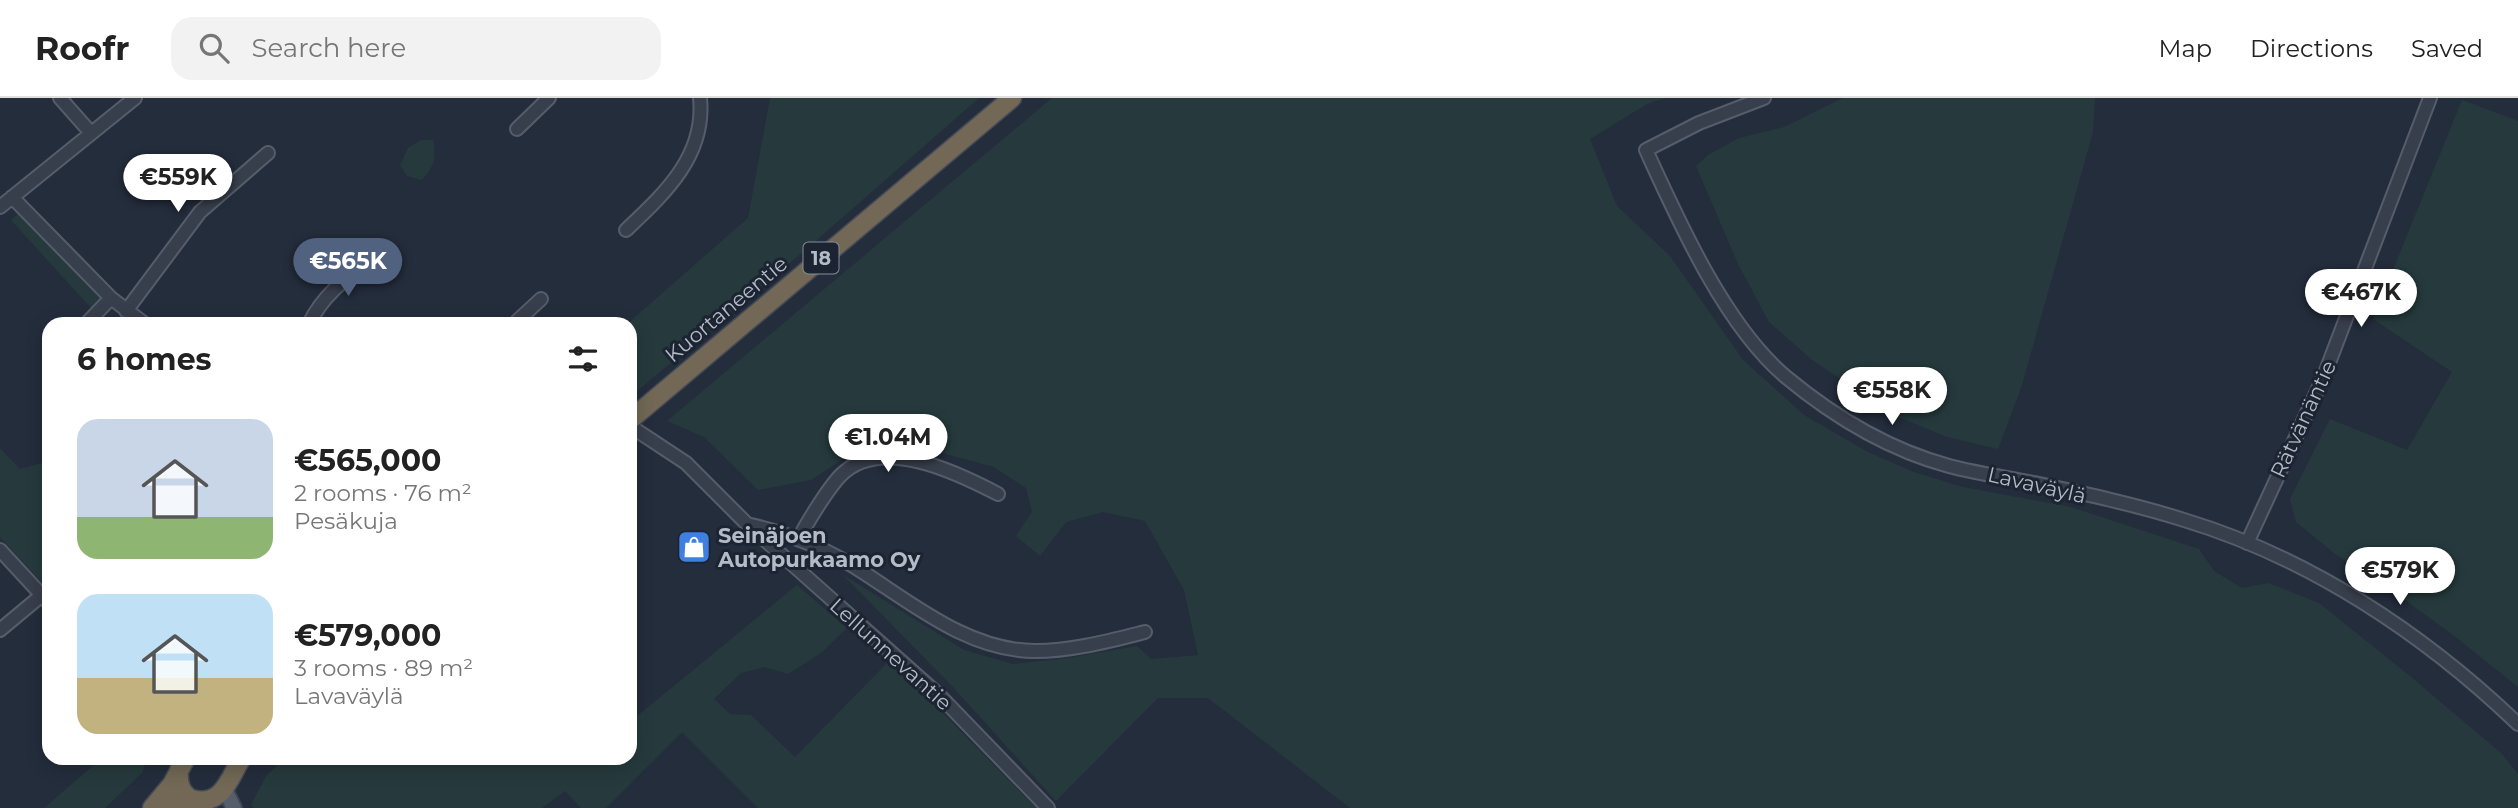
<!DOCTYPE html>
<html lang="en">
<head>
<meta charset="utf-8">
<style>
  body { margin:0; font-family:Montserrat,sans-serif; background:#f2f2f2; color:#222; height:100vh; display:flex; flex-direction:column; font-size:26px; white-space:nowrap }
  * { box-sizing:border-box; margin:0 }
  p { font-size:23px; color:#767676 }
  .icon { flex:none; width:38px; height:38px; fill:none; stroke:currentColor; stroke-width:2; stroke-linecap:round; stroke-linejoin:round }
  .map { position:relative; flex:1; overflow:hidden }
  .side { position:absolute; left:42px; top:219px; width:595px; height:448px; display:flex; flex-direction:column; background:#fff; border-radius:21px; box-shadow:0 4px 18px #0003 }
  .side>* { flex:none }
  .price { position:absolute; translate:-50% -60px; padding:0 16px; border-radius:24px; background:#fff; color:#222; font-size:23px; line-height:46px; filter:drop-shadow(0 2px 4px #0008) }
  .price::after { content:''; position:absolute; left:50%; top:42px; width:21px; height:16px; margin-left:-10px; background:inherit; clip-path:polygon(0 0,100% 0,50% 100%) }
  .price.on { background:#516281; color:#fff }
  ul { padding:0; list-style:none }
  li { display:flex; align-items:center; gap:21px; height:175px; padding:0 35px }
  li span { display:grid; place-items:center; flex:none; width:196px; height:140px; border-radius:21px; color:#555 }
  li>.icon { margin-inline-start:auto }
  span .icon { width:84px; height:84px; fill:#fffc; stroke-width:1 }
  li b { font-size:30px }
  h2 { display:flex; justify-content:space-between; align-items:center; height:84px; padding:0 35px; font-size:30px }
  header { display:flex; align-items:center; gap:42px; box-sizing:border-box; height:98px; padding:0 35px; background:#fff; border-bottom:2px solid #e0e0e0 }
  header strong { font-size:33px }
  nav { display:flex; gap:38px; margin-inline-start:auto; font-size:24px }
  .search { width:490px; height:63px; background:#f2f2f2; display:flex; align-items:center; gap:18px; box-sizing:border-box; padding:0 24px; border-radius:21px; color:#767676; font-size:26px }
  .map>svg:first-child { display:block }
  .green { fill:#263a3d }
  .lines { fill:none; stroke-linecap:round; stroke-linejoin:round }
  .minor-casing { stroke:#565d6a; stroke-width:16 }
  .major-casing { stroke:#414855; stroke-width:18 }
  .highway-casing { stroke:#434a57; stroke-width:21 }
  .minor { stroke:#383f4c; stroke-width:12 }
  .major { stroke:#565e6c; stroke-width:14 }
  .highway { stroke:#726855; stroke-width:18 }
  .labels { text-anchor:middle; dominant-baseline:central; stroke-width:6; stroke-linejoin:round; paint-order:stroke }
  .shield { fill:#1d2431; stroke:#868d9b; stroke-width:2 }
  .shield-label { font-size:19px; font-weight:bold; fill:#b3bac8 }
  .street-label { font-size:21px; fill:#b3bac8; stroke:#1d2431 }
  .poi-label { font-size:21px; font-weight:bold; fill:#b3bac8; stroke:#1d2431; text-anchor:start }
</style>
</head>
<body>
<header>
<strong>Roofr</strong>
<div class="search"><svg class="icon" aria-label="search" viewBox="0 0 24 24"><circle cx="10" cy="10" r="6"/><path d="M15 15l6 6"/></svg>Search here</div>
<nav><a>Map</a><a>Directions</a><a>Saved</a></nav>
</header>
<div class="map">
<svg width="2518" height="710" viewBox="0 0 2518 710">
  <rect width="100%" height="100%" fill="#242d3c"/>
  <path class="green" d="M 770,0 L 979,0 L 811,147 L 630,299 L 630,226 L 627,226 L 748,120 Z
    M 1052,0 L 1665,0 L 1647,6 L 1590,41 L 1617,108 L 1670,158 L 1743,262 L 1804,317 L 1868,354 L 1914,374 L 1963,389 L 2071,409 L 2199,451 L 2214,473 L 2242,490 L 2268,485 L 2319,505 L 2410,578 L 2502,656 L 2518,676 L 2518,710 L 1350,710 L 1208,600 L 1158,600 L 1056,703 L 952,588 L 842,476 L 964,552 L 1013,566 L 1068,560 L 1137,548 L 1151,561 L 1198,557 L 1184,492 L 1145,423 L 1103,414 L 1066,424 L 1040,458 L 1016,438 L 1032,414 L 1026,390 L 994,369 L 920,349 L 858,351 L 811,382 L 758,392 L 704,339 L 667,323 Z
    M 1843,0 L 2095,0 L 2093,34 L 2022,287 L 1998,351 L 1947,339 L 1892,316 L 1811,261 L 1769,224 L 1738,166 L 1696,68 L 1708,57 L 1739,40 L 1784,29 Z
    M 2462,2 L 2518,23 L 2518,589 L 2453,537 L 2401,499 L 2334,455 L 2296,424 L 2290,401 L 2330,321 L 2407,352 L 2452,274 L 2373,221 Z
    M 421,42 L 433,42 C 437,58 434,70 422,82 L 407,78 L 400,67 L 408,50 Z
    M 20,114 L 102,200 L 91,210 L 11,122 Z
    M 0,350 L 20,371 L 49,363 L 49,492 L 0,439 Z
    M 797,487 L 847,530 L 821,555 L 788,576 L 765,569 L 741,575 L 714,601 L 730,616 L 751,617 L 795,659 L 887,565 L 931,603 L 1036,710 L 758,710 L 682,634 L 606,710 L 581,710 L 565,693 L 542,710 L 254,710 L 251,707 L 266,678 L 285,660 L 630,660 L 630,624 Z
    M 102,660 L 145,660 L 147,663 L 142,675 L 105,710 L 44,710 Z"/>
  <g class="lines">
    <defs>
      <path id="minor" d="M 60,0 L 91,35
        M 1764,0 L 1699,25 L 1646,52 C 1679,124 1725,228 1786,279 C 1833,318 1890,352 1949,368 C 1975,375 2003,379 2029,384 C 2081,395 2134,406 2184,422 C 2310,460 2424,536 2518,626
        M 517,31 L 549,0
        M 12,99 L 111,200 L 145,226
        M 0,109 L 135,0
        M 626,132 C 664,96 706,58 700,0
        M 126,213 L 200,114 L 268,55
        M 86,226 L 111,200
        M 309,226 C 323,197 345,181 370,162
        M 514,226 L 541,201
        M 630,328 L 686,365 L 747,426 L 939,597 L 1048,710
        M 751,427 C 786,435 818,447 850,466 C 906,500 965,553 1035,553 C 1072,553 1109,543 1145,534
        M 799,440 C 808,423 829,389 841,377 C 881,337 958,375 998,396
        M 2247,445 L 2324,278 L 2430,0
        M 0,452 L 49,505
        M 0,532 L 42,497"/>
      <path id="major" d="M 226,694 L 234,710"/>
      <path id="highway" d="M 630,322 L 1012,0
        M 179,672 C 178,684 180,694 191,701 C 224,710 230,677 242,660
        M 152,710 L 172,686 L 186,660
        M 170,710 L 180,704 L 194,703"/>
    </defs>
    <use href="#minor" class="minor-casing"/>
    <use href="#major" class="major-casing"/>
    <use href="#highway" class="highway-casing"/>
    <use href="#minor" class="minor"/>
    <use href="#major" class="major"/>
    <use href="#highway" class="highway"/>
  </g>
  <defs>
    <symbol id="shop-square" viewBox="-11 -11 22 22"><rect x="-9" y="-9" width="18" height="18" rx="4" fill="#3f7fe0" stroke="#1d2431"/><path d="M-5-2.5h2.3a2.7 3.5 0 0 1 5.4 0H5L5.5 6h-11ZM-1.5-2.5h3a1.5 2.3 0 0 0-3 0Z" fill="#fff"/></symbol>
  </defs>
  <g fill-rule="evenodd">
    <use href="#shop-square" x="675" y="430" width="38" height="38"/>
  </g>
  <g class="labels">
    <rect class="shield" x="803.5" y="144.5" width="35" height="31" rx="5"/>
    <g class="shield-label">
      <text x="821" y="160">18</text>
    </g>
    <g class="street-label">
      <text transform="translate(726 211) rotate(-40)">Kuortaneentie</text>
      <text transform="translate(2303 321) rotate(-65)">Rätvänäntie</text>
      <text transform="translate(2037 387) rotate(13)">Lavaväylä</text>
      <text transform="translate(891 556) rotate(42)">Lellunnevantie</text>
    </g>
    <g class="poi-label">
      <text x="718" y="437">Seinäjoen<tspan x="718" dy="24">Autopurkaamo Oy</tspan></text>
    </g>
  </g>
</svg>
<b class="price" style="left:178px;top:116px">€559K</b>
<b class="price on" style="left:348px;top:200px">€565K</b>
<b class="price" style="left:2361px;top:231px">€467K</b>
<b class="price" style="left:1892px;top:329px">€558K</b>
<b class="price" style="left:888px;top:376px">€1.04M</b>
<b class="price" style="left:2400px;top:509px">€579K</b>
<section class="side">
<h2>6 homes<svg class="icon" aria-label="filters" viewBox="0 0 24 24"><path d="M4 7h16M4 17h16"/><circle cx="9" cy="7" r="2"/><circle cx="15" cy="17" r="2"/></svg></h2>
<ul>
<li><span style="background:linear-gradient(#c9d6e8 70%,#8fb573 0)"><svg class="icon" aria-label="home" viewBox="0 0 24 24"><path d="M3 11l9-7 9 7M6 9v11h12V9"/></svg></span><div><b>€565,000</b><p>2 rooms · 76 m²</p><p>Pesäkuja</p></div></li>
<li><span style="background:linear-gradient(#bfe0f5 60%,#c2b280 0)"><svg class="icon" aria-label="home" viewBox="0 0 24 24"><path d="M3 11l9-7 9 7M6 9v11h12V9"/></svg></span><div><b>€579,000</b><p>3 rooms · 89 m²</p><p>Lavaväylä</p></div></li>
</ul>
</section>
</div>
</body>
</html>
